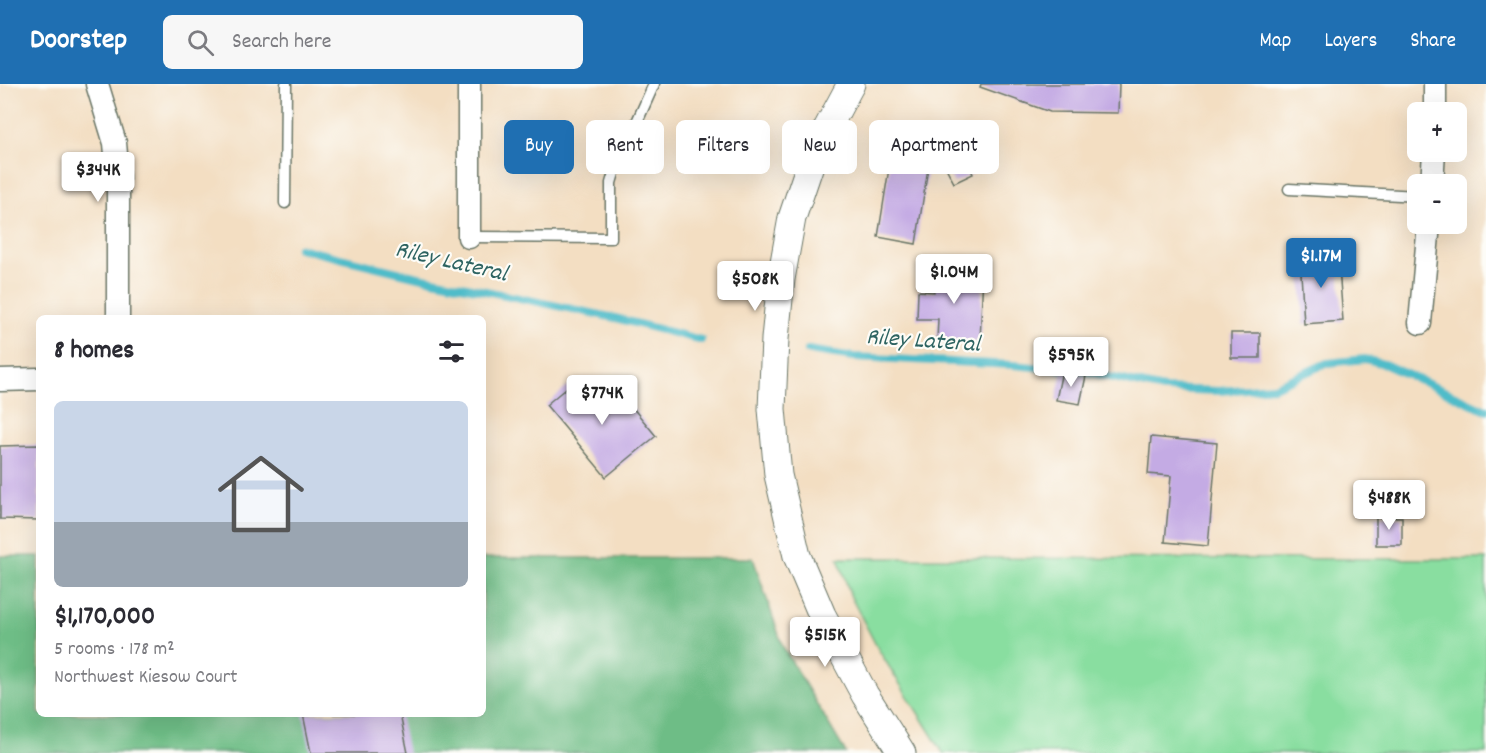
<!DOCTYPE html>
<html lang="en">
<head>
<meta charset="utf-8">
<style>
  body { margin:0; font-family:Dekko,sans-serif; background:#f7f7f7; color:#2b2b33; height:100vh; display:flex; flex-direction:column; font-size:22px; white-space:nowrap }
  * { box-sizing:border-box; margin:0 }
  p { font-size:20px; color:#7c7c81 }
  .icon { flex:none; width:33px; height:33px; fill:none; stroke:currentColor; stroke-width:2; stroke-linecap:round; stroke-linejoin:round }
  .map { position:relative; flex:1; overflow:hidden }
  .side { position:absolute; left:36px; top:231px; width:450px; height:402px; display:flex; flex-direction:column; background:#fff; border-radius:9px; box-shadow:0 6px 24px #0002 }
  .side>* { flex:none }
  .banner { position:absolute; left:504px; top:36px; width:570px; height:54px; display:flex; gap:12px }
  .tools { position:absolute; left:1407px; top:18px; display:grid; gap:12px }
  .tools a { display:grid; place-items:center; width:60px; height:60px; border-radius:9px; background:#fff; box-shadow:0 6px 24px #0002; font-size:30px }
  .price { position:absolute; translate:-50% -51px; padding:0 14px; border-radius:6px; background:#fff; color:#222; font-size:20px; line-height:39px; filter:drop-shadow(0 2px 3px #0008) }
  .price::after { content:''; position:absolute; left:50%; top:36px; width:18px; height:14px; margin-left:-9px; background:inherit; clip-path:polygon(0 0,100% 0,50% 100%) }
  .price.on { background:#1f6fb2; color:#fff }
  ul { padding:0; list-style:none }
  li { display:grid; align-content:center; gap:12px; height:318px; padding:0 18px }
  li+li { border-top:2px solid #e1e1e2 }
  li span { display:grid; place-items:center; height:186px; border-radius:9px; color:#555 }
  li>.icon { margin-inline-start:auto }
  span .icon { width:108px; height:108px; fill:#fffc; stroke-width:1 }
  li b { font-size:26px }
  h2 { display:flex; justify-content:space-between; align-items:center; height:72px; padding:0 18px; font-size:26px }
  .chip { padding:0 21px; border-radius:9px; background:#fff; box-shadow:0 6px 24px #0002; font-size:21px; line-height:54px }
  .chip.on { background:#1f6fb2; color:#fff }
  header { display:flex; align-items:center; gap:36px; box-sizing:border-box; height:84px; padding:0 30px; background:#1f6fb2; color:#fff }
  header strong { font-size:28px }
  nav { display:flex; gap:33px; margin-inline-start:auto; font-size:21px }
  .search { width:420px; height:54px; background:#f7f7f7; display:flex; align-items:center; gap:15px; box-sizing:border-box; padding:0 21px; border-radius:9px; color:#7c7c81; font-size:22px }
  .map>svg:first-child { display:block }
  .green { fill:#89dea0; stroke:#548e6a; stroke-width:1.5 }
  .forest { fill:#6ebd86; stroke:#467d5d; stroke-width:1.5 }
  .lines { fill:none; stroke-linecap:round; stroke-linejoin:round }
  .stream { stroke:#4fbcc9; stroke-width:8 }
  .building { fill:#c4abe4 }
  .service-casing { stroke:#697566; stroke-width:13 }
  .minor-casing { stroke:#697566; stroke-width:25 }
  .tertiary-casing { stroke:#697566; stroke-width:29 }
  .service { stroke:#fff; stroke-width:10 }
  .minor { stroke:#fff; stroke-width:22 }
  .tertiary { stroke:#fff; stroke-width:27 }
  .labels { text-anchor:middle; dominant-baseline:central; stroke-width:4.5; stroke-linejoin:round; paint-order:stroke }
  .water-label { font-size:24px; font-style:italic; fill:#2d6361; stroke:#fdfcf7 }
</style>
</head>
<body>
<header>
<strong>Doorstep</strong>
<div class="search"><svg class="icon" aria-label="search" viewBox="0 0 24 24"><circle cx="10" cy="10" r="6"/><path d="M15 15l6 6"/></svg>Search here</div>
<nav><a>Map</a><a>Layers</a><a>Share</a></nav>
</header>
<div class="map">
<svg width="1486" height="669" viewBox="0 0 1486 669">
  <rect width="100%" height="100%" fill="#fdfcf7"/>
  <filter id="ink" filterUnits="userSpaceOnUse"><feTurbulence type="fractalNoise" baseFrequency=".0167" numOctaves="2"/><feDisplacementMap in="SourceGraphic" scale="12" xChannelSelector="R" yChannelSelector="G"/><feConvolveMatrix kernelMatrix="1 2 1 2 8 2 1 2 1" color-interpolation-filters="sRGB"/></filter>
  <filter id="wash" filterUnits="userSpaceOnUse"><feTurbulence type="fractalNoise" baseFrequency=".008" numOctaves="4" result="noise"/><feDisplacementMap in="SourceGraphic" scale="24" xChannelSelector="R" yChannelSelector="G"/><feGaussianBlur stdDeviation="1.35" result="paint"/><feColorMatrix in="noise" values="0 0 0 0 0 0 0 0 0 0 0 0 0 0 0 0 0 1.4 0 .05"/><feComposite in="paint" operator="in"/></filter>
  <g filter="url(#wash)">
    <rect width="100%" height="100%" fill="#f3dec2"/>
    <path class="green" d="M 838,474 L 1486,475 L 1486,669 L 943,669 L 878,565 L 851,513 Z"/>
    <path class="forest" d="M 0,472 L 39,472 L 39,630 L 483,630 L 483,474 L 753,474 L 783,563 L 846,669 L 0,669 Z"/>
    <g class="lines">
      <path class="stream" d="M 299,164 L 414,192 L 615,234 L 701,256
        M 808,266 L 854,273 L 1013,281 L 1087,288 L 1163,305 L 1219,307 L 1274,303 L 1327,279 L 1365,275 L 1384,280 L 1486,326"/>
    </g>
    <g id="blocks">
      <path class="building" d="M 981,0 L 1119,0 L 1118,29 L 1050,28 L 980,3 Z
        M 958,58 L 973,90 L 954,99 L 938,68 Z
        M 890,78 L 928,84 L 916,160 L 878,153 Z
        M 1338,170 L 1343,237 L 1304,240 L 1300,172 Z
        M 935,186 L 983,188 L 980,258 L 937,256 L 938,235 L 917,235 L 918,207 L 934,208 Z
        M 1231,249 L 1260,249 L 1260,274 L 1231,274 Z
        M 1062,287 L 1086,292 L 1080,320 L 1056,316 Z
        M 572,299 L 589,320 L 613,300 L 656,352 L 606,393 L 546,321 Z
        M 1151,353 L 1217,359 L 1208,462 L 1165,458 L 1171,392 L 1148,390 Z
        M 39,361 L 39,436 L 0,435 L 0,362 Z
        M 1376,433 L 1402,433 L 1402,461 L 1376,461 Z
        M 303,630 L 400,630 L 408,669 L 311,669 Z"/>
    </g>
  </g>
  <g filter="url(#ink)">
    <use href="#blocks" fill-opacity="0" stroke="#697566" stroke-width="1.5"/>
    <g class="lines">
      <defs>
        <path id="service" d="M 1289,105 L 1418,112
          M 285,119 L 286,0
          M 469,153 L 611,154 L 611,99 L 614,89 L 654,0"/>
        <path id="minor" d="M 97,0 L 115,59 L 118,93 L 118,234
          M 469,0 L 469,153
          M 1435,28 L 1435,0
          M 1432,100 L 1434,68
          M 1420,239 L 1429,140
          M 0,296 L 39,295"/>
        <path id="tertiary" d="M 851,0 L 814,69 L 792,134 L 781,195 L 775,255 L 772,325 L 778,391 L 797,472 L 822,531 L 865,611 L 902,669"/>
      </defs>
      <use href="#service" class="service-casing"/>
      <use href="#minor" class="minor-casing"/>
      <use href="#tertiary" class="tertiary-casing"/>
      <use href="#service" class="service"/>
      <use href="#minor" class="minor"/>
      <use href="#tertiary" class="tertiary"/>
    </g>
  </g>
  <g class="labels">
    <g class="water-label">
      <text transform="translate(451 179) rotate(13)">Riley Lateral</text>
      <text transform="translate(923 258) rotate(4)">Riley Lateral</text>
    </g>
  </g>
</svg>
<div class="tools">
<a>+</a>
<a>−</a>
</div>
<b class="price" style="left:98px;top:119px">$344K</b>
<b class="price on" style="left:1321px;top:205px">$1.17M</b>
<b class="price" style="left:954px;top:221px">$1.04M</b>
<b class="price" style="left:755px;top:228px">$508K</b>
<b class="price" style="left:1071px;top:304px">$595K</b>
<b class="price" style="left:602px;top:342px">$774K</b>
<b class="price" style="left:1389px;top:447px">$488K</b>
<b class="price" style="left:825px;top:584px">$515K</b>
<div class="banner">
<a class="chip on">Buy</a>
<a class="chip">Rent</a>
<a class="chip">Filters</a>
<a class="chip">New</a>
<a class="chip">Apartment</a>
</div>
<section class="side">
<h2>8 homes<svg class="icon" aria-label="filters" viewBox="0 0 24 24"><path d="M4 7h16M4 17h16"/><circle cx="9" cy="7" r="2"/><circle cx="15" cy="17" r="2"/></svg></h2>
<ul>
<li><span style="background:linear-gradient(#c9d6e8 65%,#9aa5b1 0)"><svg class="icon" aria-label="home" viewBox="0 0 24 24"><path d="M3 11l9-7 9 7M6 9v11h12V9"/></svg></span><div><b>$1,170,000</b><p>5 rooms · 178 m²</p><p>Northwest Kiesow Court</p></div></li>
</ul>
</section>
</div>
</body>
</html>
